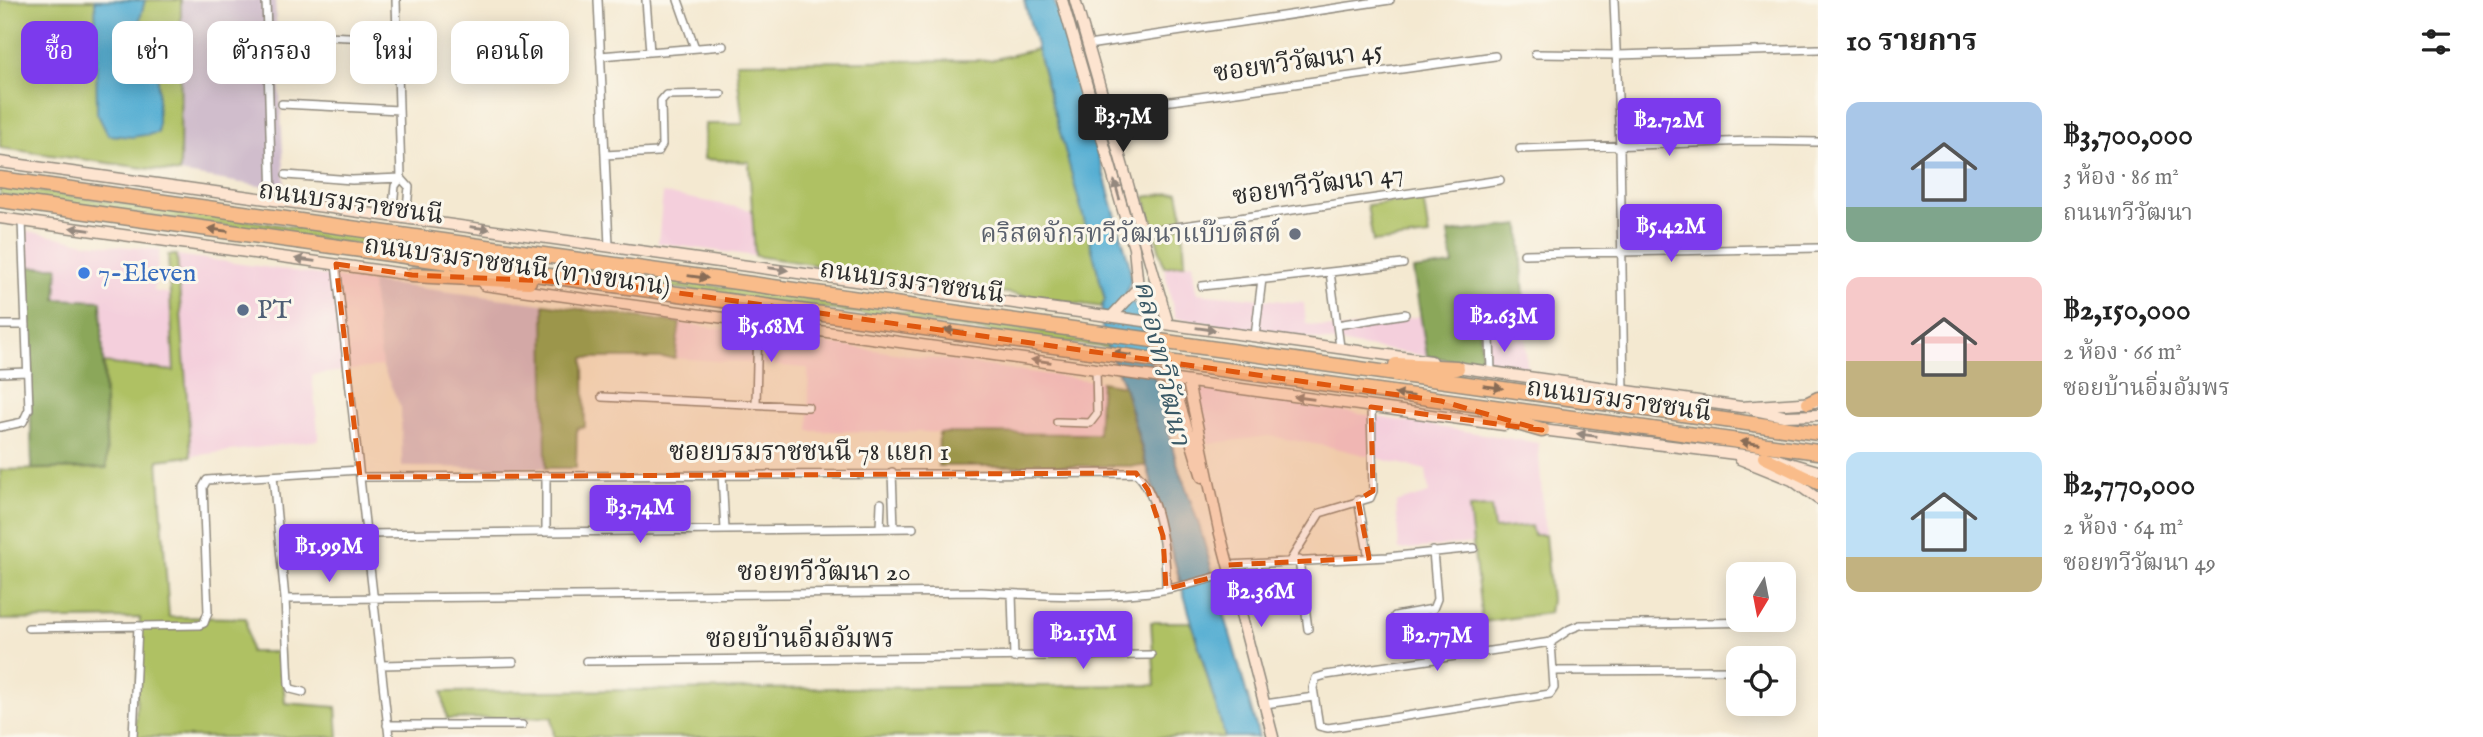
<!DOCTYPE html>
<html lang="th">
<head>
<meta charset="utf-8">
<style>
  body { margin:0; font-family:"IM FELL English","Noto Serif Thai",serif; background:#f6f6f6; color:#222; height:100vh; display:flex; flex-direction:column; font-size:26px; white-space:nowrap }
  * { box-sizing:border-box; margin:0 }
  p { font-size:23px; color:#767676 }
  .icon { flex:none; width:38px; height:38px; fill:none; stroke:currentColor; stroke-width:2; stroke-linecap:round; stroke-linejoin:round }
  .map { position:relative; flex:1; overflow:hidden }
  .drawer { display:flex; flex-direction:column; background:#fff; width:665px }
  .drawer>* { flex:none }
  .hud { position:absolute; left:21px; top:21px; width:665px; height:63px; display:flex; gap:14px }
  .needle { width:46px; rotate:190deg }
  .fabs { position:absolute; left:1726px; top:562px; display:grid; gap:14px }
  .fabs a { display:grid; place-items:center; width:70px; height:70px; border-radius:14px; background:#fff; box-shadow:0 4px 18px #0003; font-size:35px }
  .price { position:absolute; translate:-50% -60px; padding:0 16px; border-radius:7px; background:#7c3aed; color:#fff; font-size:23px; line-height:46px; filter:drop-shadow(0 2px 4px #0008) }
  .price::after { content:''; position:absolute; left:50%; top:42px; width:21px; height:16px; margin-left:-10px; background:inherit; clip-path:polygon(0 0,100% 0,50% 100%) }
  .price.selected { background:#222; color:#fff }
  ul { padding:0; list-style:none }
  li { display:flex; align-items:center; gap:21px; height:175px; padding:0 28px }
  li span { display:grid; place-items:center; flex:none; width:196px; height:140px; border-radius:14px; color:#555 }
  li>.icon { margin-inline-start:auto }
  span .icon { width:84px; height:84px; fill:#fffc; stroke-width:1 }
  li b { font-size:30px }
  h2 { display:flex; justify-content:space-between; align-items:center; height:84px; padding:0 28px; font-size:30px }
  .pill { padding:0 24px; border-radius:14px; background:#fff; box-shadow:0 4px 18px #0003; font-size:24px; line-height:63px }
  .pill.selected { background:#7c3aed; color:#fff }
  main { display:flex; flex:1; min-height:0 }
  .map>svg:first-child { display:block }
  .built { fill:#f4cfdc }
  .industrial { fill:#d0bdcc }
  .green { fill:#afc164; stroke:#6d7648; stroke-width:2 }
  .forest { fill:#8ba75a; stroke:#5b6942; stroke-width:2 }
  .water { fill:#56afd3; stroke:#406d7f; stroke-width:2 }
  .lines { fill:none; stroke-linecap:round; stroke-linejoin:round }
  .street-casing { stroke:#908a7e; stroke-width:10 }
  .secondary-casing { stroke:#908a7e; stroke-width:13 }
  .primary-casing { stroke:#908a7e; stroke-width:15 }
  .highway-casing { stroke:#908a7e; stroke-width:17 }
  .street { stroke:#fff; stroke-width:7 }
  .secondary { stroke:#fde4d0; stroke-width:10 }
  .primary { stroke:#f9bc8a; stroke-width:12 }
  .highway { stroke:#f9bc8a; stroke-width:14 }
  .oneway { fill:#94887e }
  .oneway2 { fill:#886c56 }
  .marked { fill:#df570e; fill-opacity:0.2; stroke:#df570e; stroke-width:5; stroke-dasharray:14 9; stroke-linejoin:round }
  .worship-dot { fill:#6b7280; stroke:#fbf7ec; stroke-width:2.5 }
  .shop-dot { fill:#3f7fe0; stroke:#fbf7ec; stroke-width:2.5 }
  .service-dot { fill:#5c6f8a; stroke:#fbf7ec; stroke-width:2.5 }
  .labels { text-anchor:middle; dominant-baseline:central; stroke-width:6; stroke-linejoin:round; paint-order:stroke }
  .street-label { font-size:26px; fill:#2b2b2b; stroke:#fbf7ec }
  .worship-label { font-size:26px; fill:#5b616d; stroke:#fbf7ec; text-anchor:end }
  .shop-label { font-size:26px; fill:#366cbe; stroke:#fbf7ec; text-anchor:start }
  .service-label { font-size:26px; fill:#4e5e75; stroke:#fbf7ec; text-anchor:start }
  .water-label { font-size:28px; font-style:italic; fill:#3a5966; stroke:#fbf7ec }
</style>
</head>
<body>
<main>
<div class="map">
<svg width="1818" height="737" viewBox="0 0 1818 737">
  <rect width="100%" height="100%" fill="#fbf7ec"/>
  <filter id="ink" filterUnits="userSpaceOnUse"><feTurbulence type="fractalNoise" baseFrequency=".0143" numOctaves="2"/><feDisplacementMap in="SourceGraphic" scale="14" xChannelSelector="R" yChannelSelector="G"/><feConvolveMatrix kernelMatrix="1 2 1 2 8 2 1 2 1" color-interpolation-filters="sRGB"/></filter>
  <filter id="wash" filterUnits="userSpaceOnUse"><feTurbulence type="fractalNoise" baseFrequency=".00686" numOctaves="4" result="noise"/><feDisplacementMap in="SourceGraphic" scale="28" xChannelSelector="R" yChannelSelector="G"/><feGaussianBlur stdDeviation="1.57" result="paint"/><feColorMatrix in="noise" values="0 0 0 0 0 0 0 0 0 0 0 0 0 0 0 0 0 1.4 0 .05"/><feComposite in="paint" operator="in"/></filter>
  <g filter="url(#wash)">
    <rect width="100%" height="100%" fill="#f4e9d1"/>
    <path class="built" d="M 663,193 L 752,210 L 755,256 L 658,243 Z
      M 27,231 L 86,243 L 160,250 L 154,291 L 170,294 L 175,371 L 104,363 L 101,301 L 56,299 L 58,268 L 27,267 Z
      M 177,255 L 371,282 L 382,366 L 312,375 L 319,440 L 191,456 Z
      M 1193,263 L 1197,293 L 1304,303 L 1306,324 L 1342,329 L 1421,316 L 1427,356 L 1175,318 L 1164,267 Z
      M 1524,299 L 1527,371 L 1481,365 L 1479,306 Z
      M 680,323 L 1101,382 L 1099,434 L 809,431 L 808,368 L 675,358 Z
      M 1207,389 L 1538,443 L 1545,535 L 1533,535 L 1531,527 L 1494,529 L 1473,543 L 1399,550 L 1396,503 L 1429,493 L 1426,470 L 1331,447 L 1269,436 L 1209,444 L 1196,392 Z"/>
    <path class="industrial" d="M 181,0 L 275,0 L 285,190 L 180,173 Z
      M 371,282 L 544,304 L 546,468 L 402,467 L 401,408 L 382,366 Z"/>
    <path class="green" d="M 0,0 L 181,0 L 180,173 L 0,148 Z
      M 1037,49 L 1085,221 L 1105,300 L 1101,307 L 755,256 L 749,162 L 704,159 L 705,124 L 743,124 L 736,62 L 991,60 Z
      M 0,186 L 1104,340 L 1108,348 L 0,195 Z
      M 1178,192 L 1182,212 L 1185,264 L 1164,267 L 1145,197 Z
      M 1423,198 L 1429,236 L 1373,242 L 1367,205 Z
      M 168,255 L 177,255 L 191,456 L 158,460 L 169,617 L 246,618 L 250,652 L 281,652 L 285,703 L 336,707 L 338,737 L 135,737 L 140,618 L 0,620 L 0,470 L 107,468 L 104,363 L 174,371 Z
      M 1491,507 L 1494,529 L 1531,526 L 1533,535 L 1545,535 L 1551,600 L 1549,613 L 1482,622 L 1469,508 Z
      M 1151,622 L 1191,622 L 1225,737 L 554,737 L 552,717 L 447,719 L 442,692 L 1155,685 Z"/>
    <path class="forest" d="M 1520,225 L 1524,299 L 1480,306 L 1481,365 L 1427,356 L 1413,270 L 1453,265 L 1448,233 Z
      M 27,267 L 58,267 L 56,299 L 101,301 L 107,468 L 32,469 Z
      M 544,304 L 680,323 L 675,358 L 584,358 L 585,427 L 577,428 L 576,468 L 546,468 Z
      M 1101,382 L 1124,386 L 1146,466 L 938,466 L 939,433 L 1098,434 Z"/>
    <path class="water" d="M 95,0 L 145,0 L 137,31 L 158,78 L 158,133 L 132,137 L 108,135 L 97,113 Z
      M 1024,0 L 1054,0 L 1129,263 L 1131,279 L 1126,295 L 1137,308 L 1175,457 L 1200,528 L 1259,737 L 1225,737 L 1124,386 C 1115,364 1092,322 1105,300 C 1080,199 1050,100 1024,0 Z"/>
  </g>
  <g filter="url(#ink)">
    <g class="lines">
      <defs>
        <path id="street" d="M 266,0 L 272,199
          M 598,0 L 609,246
          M 646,0 L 650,52
          M 678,0 L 695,48
          M 1614,0 L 1620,147 L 1624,392
          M 276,34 L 397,39
          M 1088,45 L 1390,0
          M 1535,54 L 1617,55 L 1818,49
          M 600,56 L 723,46
          M 282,104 L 399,110
          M 1106,110 L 1495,56
          M 1520,149 L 1752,141 L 1818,142
          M 605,155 L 658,152 L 662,145 L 661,101 L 666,95 L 721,94
          M 286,175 L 352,180 L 401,178 L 396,0
          M 392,216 L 395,186 L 401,178 L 409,187 L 406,218
          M 1142,232 L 1500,180
          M 1524,254 L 1818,248
          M 336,264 L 389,737
          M 1330,272 L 1403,264
          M 1202,286 L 1330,272 L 1340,347
          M 0,325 L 26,325
          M 1337,325 L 1405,314
          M 1255,336 L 1262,279
          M 1490,336 L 1491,373
          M 0,373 L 28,372
          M 602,397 L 808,407
          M 756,404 L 758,322
          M 1057,422 L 1090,423 L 1097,414 L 1096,369
          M 0,427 L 23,422 L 29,409 L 22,221
          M 892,472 L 894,528
          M 722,474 L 725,530
          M 273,476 L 285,599 L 289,685 L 291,689 L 303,692
          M 360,477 L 1136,473 C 1160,495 1167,558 1166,589
          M 1358,500 L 1369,558
          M 880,528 L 881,503
          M 546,532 L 546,475
          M 366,534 L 913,528
          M 1299,560 L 1308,629
          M 1290,561 L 1320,513 L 1370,498 L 1373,491 L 1371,407
          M 1228,565 L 1388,557 L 1474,548
          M 1012,594 L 1014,658
          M 285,599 L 981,592 C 1034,595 1087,598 1139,593 C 1170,591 1200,581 1230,573
          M 1395,616 L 1433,609 L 1437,599 L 1433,551
          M 28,628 L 199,625 L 204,623 L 208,612 L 203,487 L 207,480 L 359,470
          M 1551,642 L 1554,688 L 1550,694 L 1328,728 L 1319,726 L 1313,688 L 1316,678 L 1326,675 L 1551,642 L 1570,629 L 1580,625 L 1766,622
          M 586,661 L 1151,655
          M 381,665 L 513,662
          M 1554,671 L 1738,670
          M 1265,704 L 1314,697
          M 387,725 L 522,725
          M 133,737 L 138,626"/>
        <path id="secondary" d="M 1062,0 L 1134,248 L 1138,288 L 1113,315
          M 1075,0 L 1168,324
          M 0,162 L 1431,361
          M 0,218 L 419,276
          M 484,285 L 1504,425
          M 1138,288 L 1152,300 L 1161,298
          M 1449,366 L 1741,407 L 1815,402
          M 1172,379 L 1202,477
          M 1188,382 L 1219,530 L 1273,737
          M 1754,410 L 1784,416 L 1818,415
          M 1534,429 L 1776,459 L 1818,471
          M 1740,459 L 1792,480 L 1818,499"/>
        <path id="primary" d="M 1808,403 L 1818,398
          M 1764,457 L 1818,483"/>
        <path id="highway" d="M 0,179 L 1818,433
          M 0,200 L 1818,452
          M 412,275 L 529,281
          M 1396,365 L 1457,368
          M 1489,415 L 1542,430"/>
      </defs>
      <use href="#street" class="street-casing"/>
      <use href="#secondary" class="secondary-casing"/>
      <use href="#primary" class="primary-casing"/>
      <use href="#highway" class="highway-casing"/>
      <use href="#street" class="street"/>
      <use href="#secondary" class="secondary"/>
      <use href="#primary" class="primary"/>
      <use href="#highway" class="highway"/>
    </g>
    <defs><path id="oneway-solid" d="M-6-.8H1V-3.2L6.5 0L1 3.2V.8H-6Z" transform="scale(1.75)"/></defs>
    <g class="oneway">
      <use href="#oneway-solid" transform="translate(1117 190) rotate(-106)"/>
      <use href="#oneway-solid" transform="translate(480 228) rotate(8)"/>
      <use href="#oneway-solid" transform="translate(80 229) rotate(-172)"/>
      <use href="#oneway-solid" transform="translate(305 260) rotate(-172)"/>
      <use href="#oneway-solid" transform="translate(778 269) rotate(8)"/>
      <use href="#oneway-solid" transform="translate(1206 329) rotate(8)"/>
      <use href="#oneway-solid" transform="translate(1041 361) rotate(-172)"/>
      <use href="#oneway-solid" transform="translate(1304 398) rotate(-172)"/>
      <use href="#oneway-solid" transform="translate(1587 435) rotate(-173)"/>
    </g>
    <g class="oneway2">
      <use href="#oneway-solid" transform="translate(218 230) rotate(-172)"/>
      <use href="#oneway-solid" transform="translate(698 277) rotate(8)"/>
      <use href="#oneway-solid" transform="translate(954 331) rotate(-172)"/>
      <use href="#oneway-solid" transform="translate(1122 354) rotate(-173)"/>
      <use href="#oneway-solid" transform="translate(1493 387) rotate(8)"/>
      <use href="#oneway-solid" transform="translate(1404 395) rotate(-172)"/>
      <use href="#oneway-solid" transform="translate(1750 443) rotate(-172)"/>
    </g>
  </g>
  <path class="marked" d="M 336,264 L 412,275 L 615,284 L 1441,401 L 1542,430 L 1371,407 L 1373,491 L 1358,500 L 1369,558 L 1228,565 L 1230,573 L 1166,589 L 1163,536 L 1148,490 L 1136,473 L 360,477 Z"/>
  <circle class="worship-dot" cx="1295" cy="234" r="7"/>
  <circle class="shop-dot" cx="84" cy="273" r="7"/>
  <circle class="service-dot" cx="243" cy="310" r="7"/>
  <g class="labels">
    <g class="street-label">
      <text transform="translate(1298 62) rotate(-8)">ซอยทวีวัฒนา 45</text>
      <text transform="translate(1318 185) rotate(-8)">ซอยทวีวัฒนา 47</text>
      <text transform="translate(351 203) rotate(8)">ถนนบรมราชชนนี</text>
      <text transform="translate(517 266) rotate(8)">ถนนบรมราชชนนี (ทางขนาน)</text>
      <text transform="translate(912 282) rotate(8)">ถนนบรมราชชนนี</text>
      <text transform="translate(1619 400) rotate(8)">ถนนบรมราชชนนี</text>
      <text x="809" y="452">ซอยบรมราชชนนี 78 แยก 1</text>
      <text x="824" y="572">ซอยทวีวัฒนา 20</text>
      <text x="800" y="639">ซอยบ้านอิ่มอัมพร</text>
    </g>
    <g class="worship-label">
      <text x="1281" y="234">คริสตจักรทวีวัฒนาแบ๊บติสต์</text>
    </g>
    <g class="shop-label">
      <text x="98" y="273">7-Eleven</text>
    </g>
    <g class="service-label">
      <text x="257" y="310">PT</text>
    </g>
    <g class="water-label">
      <text transform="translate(1161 363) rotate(77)">คลองทวีวัฒนา</text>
    </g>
  </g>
</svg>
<div class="fabs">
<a><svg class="needle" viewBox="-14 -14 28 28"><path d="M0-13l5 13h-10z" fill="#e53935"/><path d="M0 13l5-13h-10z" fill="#767676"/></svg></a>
<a><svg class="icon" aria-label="locate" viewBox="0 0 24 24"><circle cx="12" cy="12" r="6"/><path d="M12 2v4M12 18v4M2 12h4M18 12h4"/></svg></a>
</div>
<b class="price selected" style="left:1123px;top:154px">฿3.7M</b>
<b class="price" style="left:1669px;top:158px">฿2.72M</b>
<b class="price" style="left:1671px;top:264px">฿5.42M</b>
<b class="price" style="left:1504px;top:354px">฿2.63M</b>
<b class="price" style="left:771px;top:364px">฿5.68M</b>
<b class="price" style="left:640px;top:545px">฿3.74M</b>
<b class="price" style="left:329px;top:584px">฿1.99M</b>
<b class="price" style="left:1261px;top:629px">฿2.36M</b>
<b class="price" style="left:1083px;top:671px">฿2.15M</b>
<b class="price" style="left:1437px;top:673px">฿2.77M</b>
<div class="hud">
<a class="pill selected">ซื้อ</a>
<a class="pill">เช่า</a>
<a class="pill">ตัวกรอง</a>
<a class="pill">ใหม่</a>
<a class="pill">คอนโด</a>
</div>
</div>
<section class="drawer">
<h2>10 รายการ<svg class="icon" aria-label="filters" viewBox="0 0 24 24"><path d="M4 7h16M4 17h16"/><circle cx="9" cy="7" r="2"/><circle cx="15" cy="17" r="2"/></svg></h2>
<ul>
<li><span style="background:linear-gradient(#a9c7e8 75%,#7fa58c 0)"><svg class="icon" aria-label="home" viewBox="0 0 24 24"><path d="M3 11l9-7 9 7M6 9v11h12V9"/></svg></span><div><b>฿3,700,000</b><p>3 ห้อง · 86 m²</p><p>ถนนทวีวัฒนา</p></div></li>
<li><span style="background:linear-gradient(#f6c9c9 60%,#c2b280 0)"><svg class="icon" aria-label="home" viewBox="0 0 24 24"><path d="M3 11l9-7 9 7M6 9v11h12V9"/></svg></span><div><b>฿2,150,000</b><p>2 ห้อง · 66 m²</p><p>ซอยบ้านอิ่มอัมพร</p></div></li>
<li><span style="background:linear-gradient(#bfe0f5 75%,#c2b280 0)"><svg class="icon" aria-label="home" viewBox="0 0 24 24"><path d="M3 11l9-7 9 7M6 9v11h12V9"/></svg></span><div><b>฿2,770,000</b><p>2 ห้อง · 64 m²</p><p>ซอยทวีวัฒนา 49</p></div></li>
</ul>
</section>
</main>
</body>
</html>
